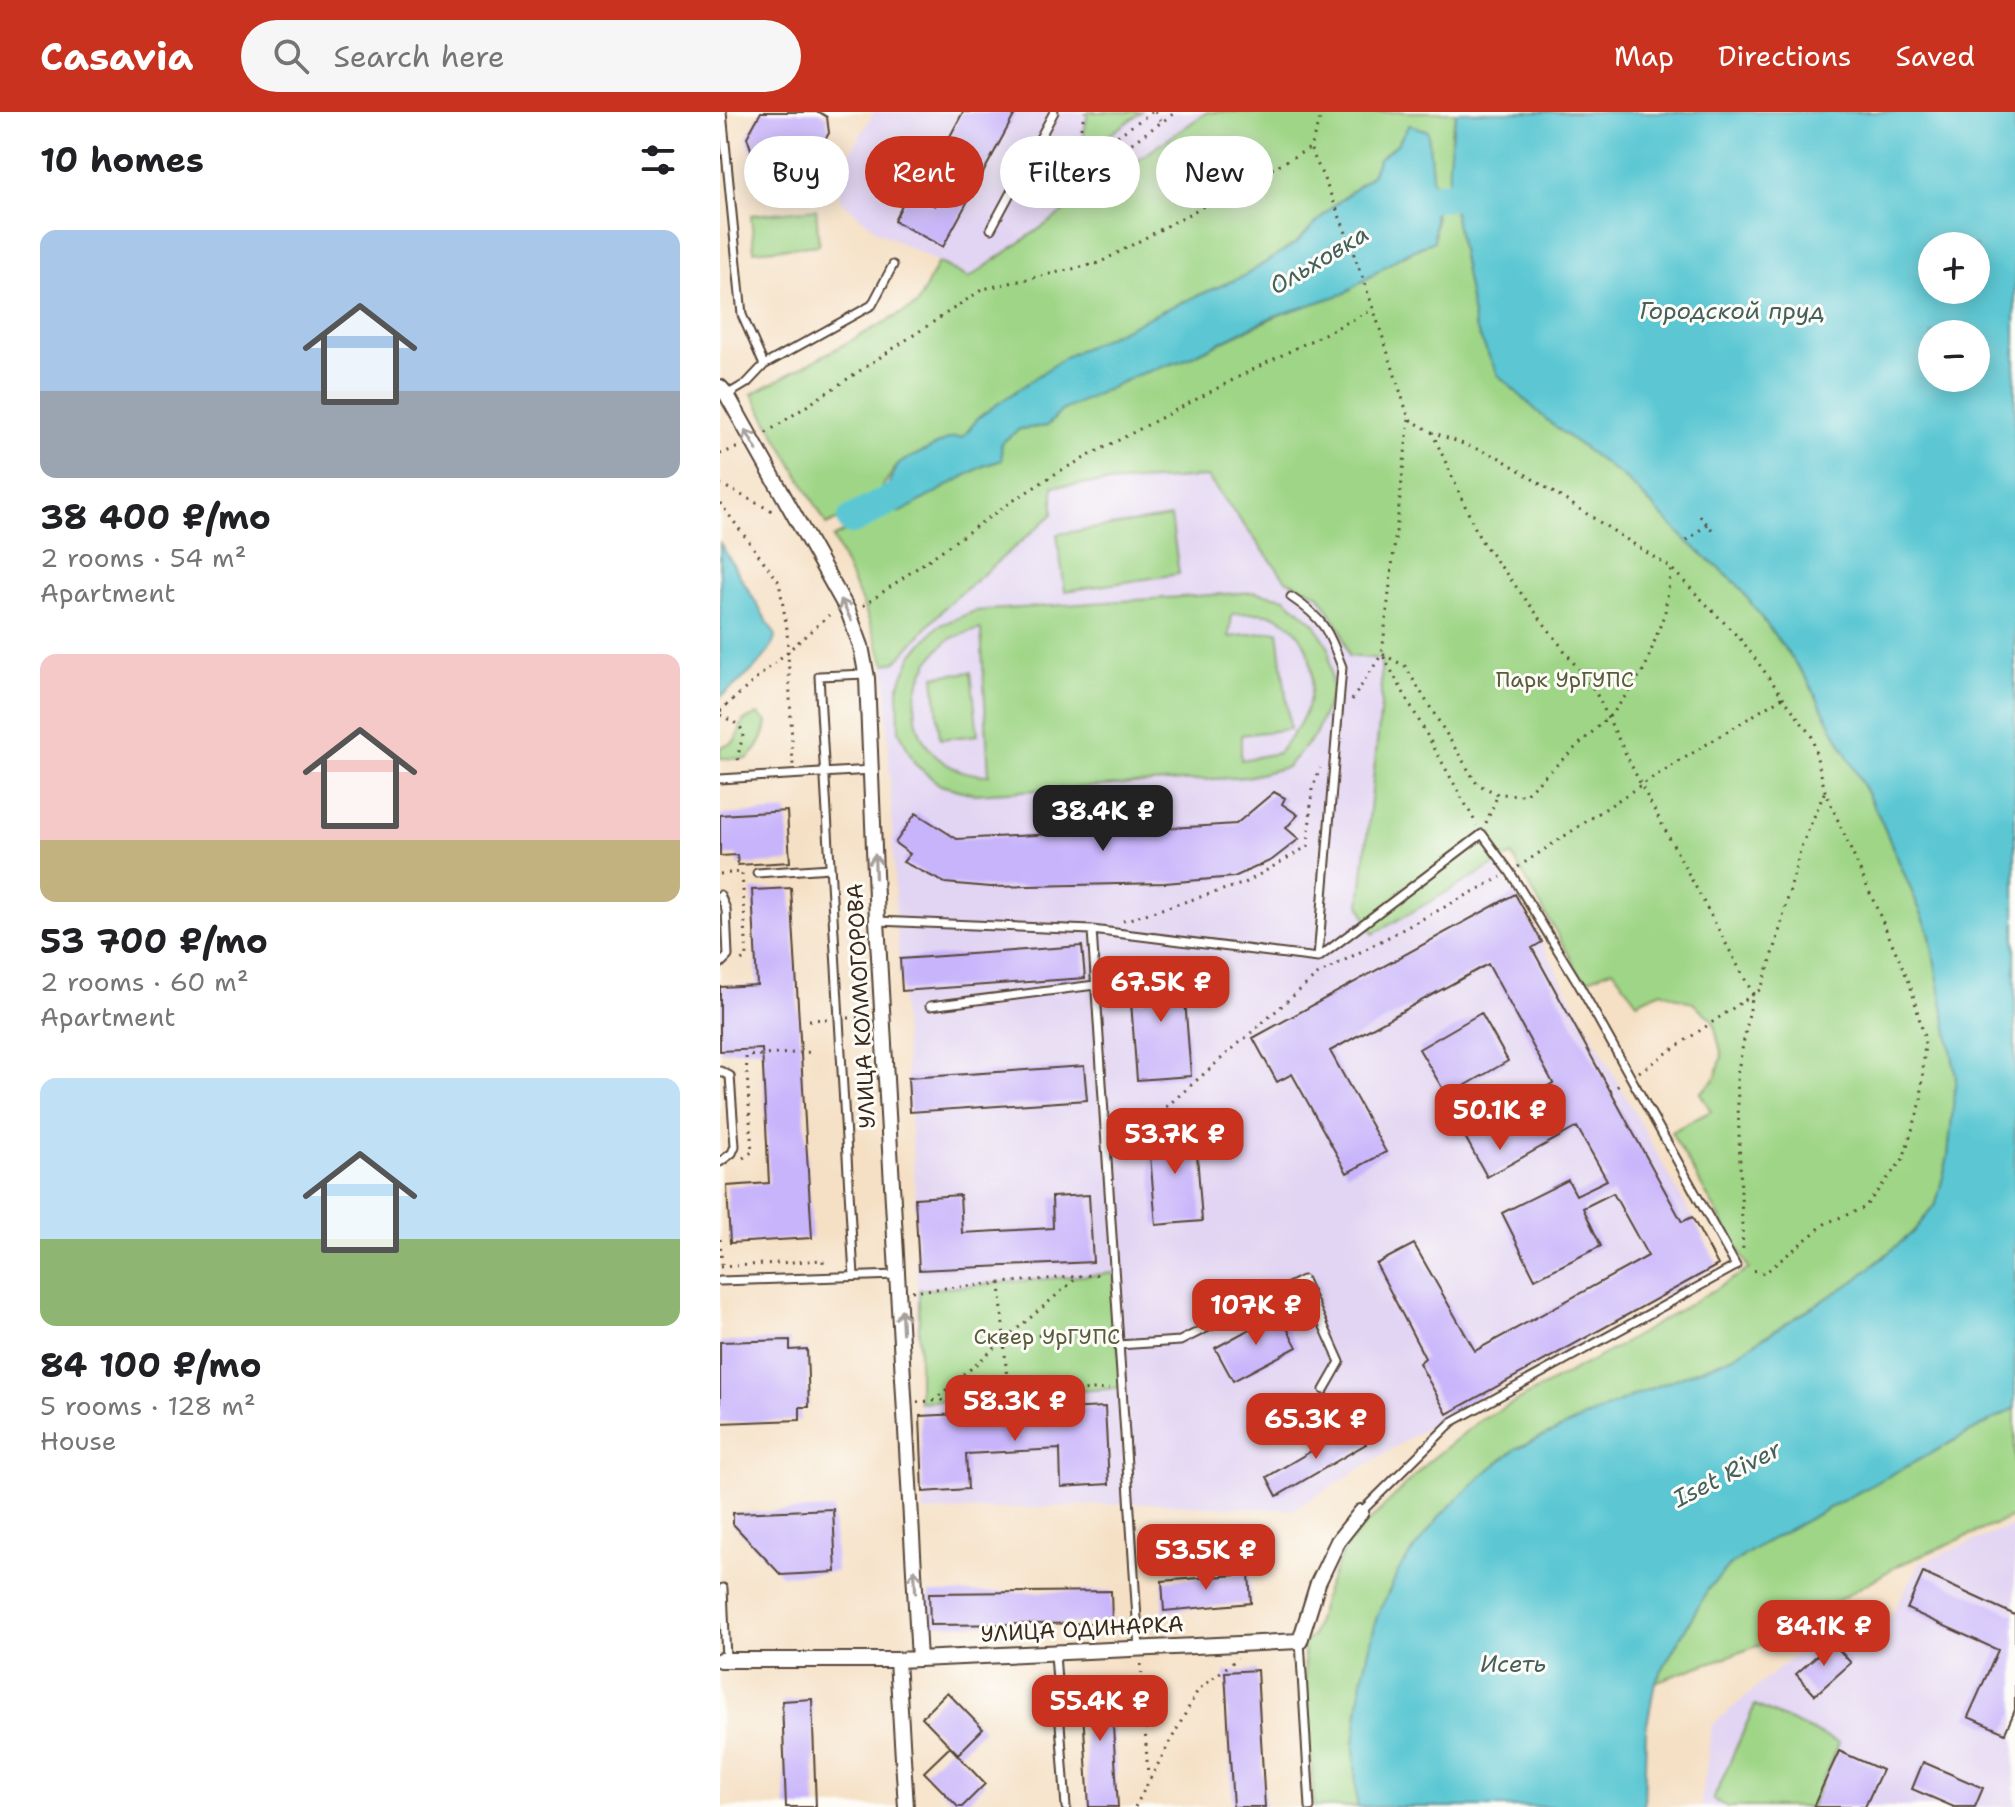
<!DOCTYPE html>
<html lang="en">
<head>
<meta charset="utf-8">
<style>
  body { margin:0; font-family:"Shantell Sans",sans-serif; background:#f6f6f6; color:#202124; height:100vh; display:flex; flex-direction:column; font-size:30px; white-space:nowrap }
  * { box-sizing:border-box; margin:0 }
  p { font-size:26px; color:#757577 }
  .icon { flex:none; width:44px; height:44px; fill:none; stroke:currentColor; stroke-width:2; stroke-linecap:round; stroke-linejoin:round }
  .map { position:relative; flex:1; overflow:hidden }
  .side { display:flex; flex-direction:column; background:#fff; width:720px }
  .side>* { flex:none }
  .guide { position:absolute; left:24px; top:24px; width:760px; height:72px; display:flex; gap:16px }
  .controls { position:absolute; left:1198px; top:120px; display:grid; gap:16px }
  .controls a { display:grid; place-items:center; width:72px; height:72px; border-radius:50%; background:#fff; box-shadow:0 4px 20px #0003; font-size:40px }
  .price { position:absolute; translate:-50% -68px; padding:0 18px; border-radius:16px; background:#c8321e; color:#fff; font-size:26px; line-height:52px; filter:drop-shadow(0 2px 4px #0008) }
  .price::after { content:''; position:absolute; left:50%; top:48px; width:24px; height:18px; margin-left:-12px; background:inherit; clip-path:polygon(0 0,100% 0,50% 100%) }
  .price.on { background:#222; color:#fff }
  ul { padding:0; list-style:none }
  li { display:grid; align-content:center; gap:16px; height:424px; padding:0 40px }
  li span { display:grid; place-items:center; height:248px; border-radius:16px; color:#555 }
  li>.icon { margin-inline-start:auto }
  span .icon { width:144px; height:144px; fill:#fffc; stroke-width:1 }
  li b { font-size:34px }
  h2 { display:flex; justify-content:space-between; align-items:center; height:96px; padding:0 40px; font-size:34px }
  .pill { padding:0 28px; border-radius:36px; background:#fff; box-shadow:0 4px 20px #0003; font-size:28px; line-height:72px }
  .pill.on { background:#c8321e; color:#fff }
  header { display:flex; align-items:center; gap:48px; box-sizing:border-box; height:112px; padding:0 40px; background:#c8321e; color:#fff }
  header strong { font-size:38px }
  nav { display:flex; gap:44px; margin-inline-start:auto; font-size:28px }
  .search { width:560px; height:72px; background:#f6f6f6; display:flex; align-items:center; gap:20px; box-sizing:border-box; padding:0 28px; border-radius:44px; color:#757577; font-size:30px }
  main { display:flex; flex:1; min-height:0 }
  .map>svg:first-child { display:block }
  .built { fill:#e2d4f3 }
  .green { fill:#9fd586; stroke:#6d8052; stroke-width:2; fill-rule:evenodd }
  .water { fill:#5bc7d3; stroke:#4b7878; stroke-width:2; fill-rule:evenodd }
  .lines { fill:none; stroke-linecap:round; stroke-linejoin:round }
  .river { stroke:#5bc7d3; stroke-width:30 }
  .building { fill:#c8b4fb }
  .service-casing { stroke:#574537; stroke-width:11 }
  .minor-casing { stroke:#574537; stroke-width:18 }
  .path { stroke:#574537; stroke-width:3; stroke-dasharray:2 6; stroke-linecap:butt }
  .service { stroke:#fff; stroke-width:7 }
  .minor { stroke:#fff; stroke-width:14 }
  .oneway { stroke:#a79f9a }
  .labels { text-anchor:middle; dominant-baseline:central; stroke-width:6; stroke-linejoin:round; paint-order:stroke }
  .park-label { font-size:22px; fill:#595d3d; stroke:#fdfcf7 }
  .street-label { font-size:22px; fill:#3b2a1e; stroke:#fdfcf7 }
  .water-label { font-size:24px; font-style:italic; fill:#46615d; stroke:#fdfcf7 }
</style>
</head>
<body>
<header>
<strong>Casavia</strong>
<div class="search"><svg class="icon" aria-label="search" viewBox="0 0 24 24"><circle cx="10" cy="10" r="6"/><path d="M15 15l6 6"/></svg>Search here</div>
<nav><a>Map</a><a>Directions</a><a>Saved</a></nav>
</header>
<main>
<section class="side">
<h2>10 homes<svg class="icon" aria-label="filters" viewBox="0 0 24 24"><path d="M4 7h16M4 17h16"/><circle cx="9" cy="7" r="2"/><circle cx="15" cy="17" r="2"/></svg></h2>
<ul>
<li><span style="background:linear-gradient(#a9c7e8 65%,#9aa5b1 0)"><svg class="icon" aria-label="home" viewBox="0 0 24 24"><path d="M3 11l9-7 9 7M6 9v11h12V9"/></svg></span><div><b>38 400 ₽/mo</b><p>2 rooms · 54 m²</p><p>Apartment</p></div></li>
<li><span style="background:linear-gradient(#f6c9c9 75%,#c2b280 0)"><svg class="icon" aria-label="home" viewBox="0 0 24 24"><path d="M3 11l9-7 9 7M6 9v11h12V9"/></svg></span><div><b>53 700 ₽/mo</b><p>2 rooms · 60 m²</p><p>Apartment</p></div></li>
<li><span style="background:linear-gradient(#bfe0f5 65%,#8fb573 0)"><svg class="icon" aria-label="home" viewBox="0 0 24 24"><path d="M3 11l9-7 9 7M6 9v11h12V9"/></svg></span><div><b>84 100 ₽/mo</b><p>5 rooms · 128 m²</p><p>House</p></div></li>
</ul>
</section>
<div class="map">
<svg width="1295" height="1695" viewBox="0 0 1295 1695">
  <rect width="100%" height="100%" fill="#fdfcf7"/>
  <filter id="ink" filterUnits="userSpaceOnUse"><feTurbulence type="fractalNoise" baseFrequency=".0125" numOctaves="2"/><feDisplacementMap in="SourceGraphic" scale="16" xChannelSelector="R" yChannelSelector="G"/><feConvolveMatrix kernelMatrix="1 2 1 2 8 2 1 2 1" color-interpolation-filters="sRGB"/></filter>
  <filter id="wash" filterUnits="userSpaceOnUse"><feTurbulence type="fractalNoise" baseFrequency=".006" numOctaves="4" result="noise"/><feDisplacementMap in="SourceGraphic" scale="32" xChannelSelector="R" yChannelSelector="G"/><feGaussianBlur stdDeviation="1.8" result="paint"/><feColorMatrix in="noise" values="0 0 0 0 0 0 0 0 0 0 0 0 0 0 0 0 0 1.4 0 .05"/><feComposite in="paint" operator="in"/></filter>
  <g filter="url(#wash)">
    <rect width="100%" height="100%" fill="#f5e0c5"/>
    <path class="built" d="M 154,0 L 487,0 L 249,166 L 157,119 L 119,87 L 120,58 Z
      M 487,364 L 566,468 L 598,482 L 621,517 L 629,544 L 661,546 L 753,719 L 795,782 L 998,1153 L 727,1303 L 573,1398 L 428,1391 L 204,1400 L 199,1290 L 195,1076 L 176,808 L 165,552 L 177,550 L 333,374 Z
      M 1295,1413 L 1295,1695 L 981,1695 L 992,1613 L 1130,1497 L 1168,1508 L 1201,1450 Z"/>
    <path class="green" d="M 368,0 L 421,0 L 370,37 L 362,32 Z
      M 487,0 L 737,0 L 731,20 L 730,73 L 711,70 L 708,19 L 689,13 L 678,31 L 659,47 L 652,63 L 611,96 L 576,131 L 524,164 L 444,198 L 259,305 L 243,325 L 179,351 L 152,389 L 107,413 L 32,282 L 197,193 L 218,150 L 249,166 Z
      M 721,95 L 734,98 L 755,215 L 830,311 L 908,369 L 967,429 L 1017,472 L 1087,567 L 1161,708 L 1209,819 L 1236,964 L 1228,1045 L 1216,1092 L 1193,1120 L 1136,1168 L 1012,1245 L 915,1283 L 797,1336 L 765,1361 L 720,1404 L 657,1504 L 642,1569 L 634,1632 L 637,1695 L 594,1695 L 583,1531 L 592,1525 L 607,1475 L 627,1432 L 707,1351 L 759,1309 L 892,1238 L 1029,1157 L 951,1020 L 991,999 L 980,981 L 995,967 L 1002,944 L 993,908 L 973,891 L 941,879 L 917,890 L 893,857 L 864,869 L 792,743 L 653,822 L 640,792 L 661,593 L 661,547 L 629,544 L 621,517 L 598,482 L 566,468 L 487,365 L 333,374 L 333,402 L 225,495 L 176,550 L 165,552 L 143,493 L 113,426 L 157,402 L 181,400 L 263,354 L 281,348 L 281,331 L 300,317 L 327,314 L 341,299 L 417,263 L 464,248 L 714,129 L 716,98 Z
      M 96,97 L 99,133 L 34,139 L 31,103 Z
      M 451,405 L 459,462 L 345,479 L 337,422 Z
      M 534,480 L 565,486 L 595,512 L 609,536 L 612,581 L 595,623 L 567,655 L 527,665 L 254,682 L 220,673 L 195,652 L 179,619 L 178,576 L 192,543 L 218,514 L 255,499 ZM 538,501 C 546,502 555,502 562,507 C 597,529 599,578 580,611 C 574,622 565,632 558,641 L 521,648 L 521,623 L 570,617 L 558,519 L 509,525 L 512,502 ZM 260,517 L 261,518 L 269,663 C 191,662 172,579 226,530 C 233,523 250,521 260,517 Z
      M 251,560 L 258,623 L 220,627 L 214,564 Z
      M 38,602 L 47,610 C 45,625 39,637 27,647 L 0,646 L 0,635 C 20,630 16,626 23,609 Z
      M 394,1161 L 401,1276 L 199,1290 L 199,1178 Z
      M 1295,1296 L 1295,1404 L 1179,1453 L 1043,1532 L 935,1570 L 988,1477 L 1009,1454 L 1040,1433 Z
      M 1035,1593 L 1119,1631 L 1091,1695 L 1008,1695 L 993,1688 Z"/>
    <path class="water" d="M 737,0 L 1295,0 L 1295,1296 L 1040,1433 L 1009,1454 L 988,1477 L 935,1570 L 926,1618 L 924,1695 L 637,1695 L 634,1632 L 642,1569 L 657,1504 L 680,1456 L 720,1404 L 765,1361 L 797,1336 L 915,1283 L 1012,1245 L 1136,1168 L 1193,1120 L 1216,1092 L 1228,1045 L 1236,964 L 1209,819 L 1161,708 L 1087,567 L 1017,472 L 967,429 L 908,369 L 830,311 L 778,263 L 755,215 L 734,99 C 724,75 730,25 737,0 ZM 1256,134 L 1256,178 L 1212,178 L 1212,134 ZM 1256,222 L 1256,266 L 1212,266 L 1212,222 Z
      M 689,13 L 708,19 C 711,56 716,92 714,129 L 683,143 L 623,182 L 552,205 L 464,248 L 417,263 L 341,299 L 327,314 L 300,317 L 281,331 L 282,348 L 263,354 L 181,400 L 156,396 L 179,351 L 231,326 L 243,325 L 259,305 L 345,245 L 444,198 L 524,164 L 576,131 L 611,96 L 652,63 L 659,47 L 678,31 Z
      M 0,431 L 56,524 C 48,549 21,569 0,585 Z"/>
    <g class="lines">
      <path class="river" d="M 677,101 L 699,87 L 768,80
        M 132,408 L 190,377"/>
    </g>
    <g id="blocks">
      <path class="building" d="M 41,0 L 99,0 L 107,5 L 109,21 L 86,61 L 70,66 L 33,43 L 27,25 Z
        M 243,0 L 296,0 L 223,135 L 174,109 L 188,81 L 215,94 L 237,52 L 220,43 Z
        M 554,680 L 565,686 L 562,692 L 578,703 L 566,716 L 579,727 L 552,748 L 514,765 L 445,771 L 270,775 L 225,771 L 183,750 L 190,742 L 175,731 L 196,701 L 237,727 L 485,714 L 516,712 Z
        M 67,699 L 70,750 L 18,753 L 17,743 L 0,744 L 0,703 Z
        M 71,776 L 92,1126 L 10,1131 L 7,1074 L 49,1071 L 42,937 L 0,939 L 0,875 L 37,873 L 32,778 Z
        M 795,782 L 822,830 L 812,836 L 962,1110 L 972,1105 L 998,1153 L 727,1302 L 699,1251 L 705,1246 L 656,1152 L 694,1132 L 755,1239 L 928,1144 L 893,1081 L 863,1096 L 881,1134 L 815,1167 L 782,1101 L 848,1068 L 856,1083 L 887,1068 L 857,1015 L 767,1065 L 743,1021 L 833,971 L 768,852 L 610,939 L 666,1040 L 627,1061 L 572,962 L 557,970 L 533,926 Z
        M 362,834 L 365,866 L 182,879 L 180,847 Z
        M 462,850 L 471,964 L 417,968 L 411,890 L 424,889 L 421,853 Z
        M 761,901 L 788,949 L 727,984 L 699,937 Z
        M 364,954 L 367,988 L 190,1000 L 188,966 Z
        M 475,1015 L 482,1109 L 436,1113 L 428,1019 Z
        M 240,1083 L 242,1121 L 333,1116 L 332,1085 L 369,1083 L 373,1150 L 199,1158 L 195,1086 Z
        M 559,1201 L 577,1235 L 513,1269 L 495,1236 Z
        M 70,1228 L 70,1238 L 87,1237 L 89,1295 L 80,1295 L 80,1308 L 0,1311 L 0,1230 Z
        M 385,1295 L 389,1372 L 341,1375 L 340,1337 L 246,1342 L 248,1377 L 203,1380 L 200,1304 Z
        M 634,1314 L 646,1332 L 557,1384 L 547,1365 Z
        M 113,1397 L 116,1460 L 61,1463 L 13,1412 L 13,1401 Z
        M 1203,1461 L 1295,1503 L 1295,1598 L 1285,1621 L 1248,1605 L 1278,1538 L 1187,1497 Z
        M 529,1462 L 531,1491 L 444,1499 L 442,1469 Z
        M 391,1479 L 392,1511 L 210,1513 L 209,1481 Z
        M 1112,1530 L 1131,1551 L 1095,1583 L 1076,1562 Z
        M 537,1558 L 545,1695 L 513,1695 L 505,1560 Z
        M 390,1566 L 398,1695 L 369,1695 L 361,1568 Z
        M 227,1580 L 263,1617 L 238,1642 L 202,1605 Z
        M 92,1587 L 96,1695 L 66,1695 L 62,1589 Z
        M 230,1635 L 265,1672 L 242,1695 L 238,1695 L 204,1660 Z
        M 1119,1639 L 1162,1658 L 1145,1695 L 1093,1695 Z
        M 1203,1650 L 1263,1676 L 1255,1695 L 1234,1695 L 1192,1677 Z"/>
    </g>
  </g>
  <g filter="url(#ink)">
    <use href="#blocks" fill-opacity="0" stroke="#574537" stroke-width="2"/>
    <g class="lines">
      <defs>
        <path id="service" d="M 2,0 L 22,203 L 44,253
          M 271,117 L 334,0
          M 7,283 L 27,271 L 44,253 L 152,193 L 173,153
          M 0,667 L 152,658
          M 37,761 L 110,756
          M 0,783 L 6,797 L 8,844 L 0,852
          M 157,809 L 372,818 L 598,846 L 622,555 C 608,518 604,507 571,485
          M 372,818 L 419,1537
          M 598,846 L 762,722 L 790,760 L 858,871 L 1016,1154 L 732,1310 L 641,1400
          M 210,894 L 375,873
          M 0,959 L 10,964 L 15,1034 L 12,1041 L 0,1050
          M 134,1164 L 99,564 L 146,562
          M 0,1169 L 177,1163
          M 398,1233 L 460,1229 L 583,1168 L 620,1250 L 604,1278
          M 3,1476 L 6,1548
          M 580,1529 L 590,1695
          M 335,1542 L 346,1695"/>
        <path id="minor" d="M 0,275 L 7,283 L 128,499 L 141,534 L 147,566 L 157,809 L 199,1547
          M 0,1548 L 177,1548 L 580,1529 L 598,1471 L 618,1429 L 641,1400
          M 177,1548 L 186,1695"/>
      </defs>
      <use href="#service" class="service-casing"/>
      <use href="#minor" class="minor-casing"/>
      <path class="path" d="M 432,0 L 358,51 L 366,63 L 456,0
        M 435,0 L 442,10
        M 602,0 L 590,36 C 631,123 660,216 689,307 L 712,320 L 780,346 L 951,456 L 1023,530 L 1092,625 L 1105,679 L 1190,872 L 1205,928 L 1201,990 L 1183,1047 L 1144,1096 L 1106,1111 L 1045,1161 L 1028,1157
        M 364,47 C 355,33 361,15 365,0
        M 320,51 L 345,61 L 362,57
        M 689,307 L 662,542 L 757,713
        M 712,320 L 760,427 L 875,579 L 921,673 L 1033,882 L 1017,963 L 1023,1141
        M 46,321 L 263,177 L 379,151 L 590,36
        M 0,342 L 19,335
        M 0,372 L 52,399
        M 0,391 L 59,470 L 67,517 L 73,653
        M 980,404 L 995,421
        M 967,429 L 987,412
        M 143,494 L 285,394 L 338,360 L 532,258 L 654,197
        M 632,588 L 662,542 L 685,554 L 757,672 L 778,682 L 804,683 L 894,600 L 925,556 L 945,500 L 951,456
        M 0,599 L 109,503
        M 0,603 C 38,621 17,621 18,654
        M 766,711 L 778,682
        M 798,755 L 921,673 L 1063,585
        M 0,762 L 22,760 L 27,845 L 17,852
        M 403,809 L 525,771 L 588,734 L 592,678 L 600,656
        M 128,906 L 149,905
        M 89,908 L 109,907
        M 919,960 L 1041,877 L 1055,836 L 1081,735 L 1105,679
        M 890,979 L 903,971
        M 398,1037 L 597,863 L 781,765
        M 23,1046 L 32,1040 L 26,944 L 91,940
        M 0,1127 L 2,1154
        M 0,1155 L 103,1148 L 103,1153
        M 280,1171 L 288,1283
        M 192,1179 L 383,1162
        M 286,1227 L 385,1216
        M 213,1289 L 359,1164
        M 197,1290 L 389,1277
        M 421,1552 L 428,1664
        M 415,1695 L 478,1578 L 518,1546"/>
      <use href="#service" class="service"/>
      <use href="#minor" class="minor"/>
    </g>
    <defs><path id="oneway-shaft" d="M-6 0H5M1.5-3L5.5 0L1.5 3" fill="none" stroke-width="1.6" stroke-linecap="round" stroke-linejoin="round" transform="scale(2)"/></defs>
    <g class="oneway">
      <use href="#oneway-shaft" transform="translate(31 328) rotate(-119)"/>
      <use href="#oneway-shaft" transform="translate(126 498) rotate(-116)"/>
      <use href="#oneway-shaft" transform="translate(155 754) rotate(-92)"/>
      <use href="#oneway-shaft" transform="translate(182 1209) rotate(-93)"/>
      <use href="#oneway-shaft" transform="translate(195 1469) rotate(-93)"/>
    </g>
  </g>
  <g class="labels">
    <g class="park-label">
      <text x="845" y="567">Парк УрГУПС</text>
      <text x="327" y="1224">Сквер УрГУПС</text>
    </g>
    <g class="street-label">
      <text transform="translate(141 894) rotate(-93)">УЛИЦА КОЛМОГОРОВА</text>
      <text transform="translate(362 1517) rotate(-3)">УЛИЦА ОДИНАРКА</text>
    </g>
    <g class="water-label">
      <text transform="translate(599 148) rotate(-31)">Ольховка</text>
      <text x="1012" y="199">Городской пруд</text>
      <text transform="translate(1007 1362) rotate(-27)">Iset River</text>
      <text x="793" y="1552">Исеть</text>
    </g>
  </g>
</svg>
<div class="controls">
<a>+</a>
<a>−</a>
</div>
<b class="price on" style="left:383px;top:741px">38.4K ₽</b>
<b class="price" style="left:441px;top:912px">67.5K ₽</b>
<b class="price" style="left:780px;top:1040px">50.1K ₽</b>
<b class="price" style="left:455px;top:1064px">53.7K ₽</b>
<b class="price" style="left:536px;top:1235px">107K ₽</b>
<b class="price" style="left:295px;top:1331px">58.3K ₽</b>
<b class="price" style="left:596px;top:1349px">65.3K ₽</b>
<b class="price" style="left:486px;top:1480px">53.5K ₽</b>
<b class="price" style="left:1104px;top:1556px">84.1K ₽</b>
<b class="price" style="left:380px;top:1631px">55.4K ₽</b>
<div class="guide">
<a class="pill">Buy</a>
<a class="pill on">Rent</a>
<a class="pill">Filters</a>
<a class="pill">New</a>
</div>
</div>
</main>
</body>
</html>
